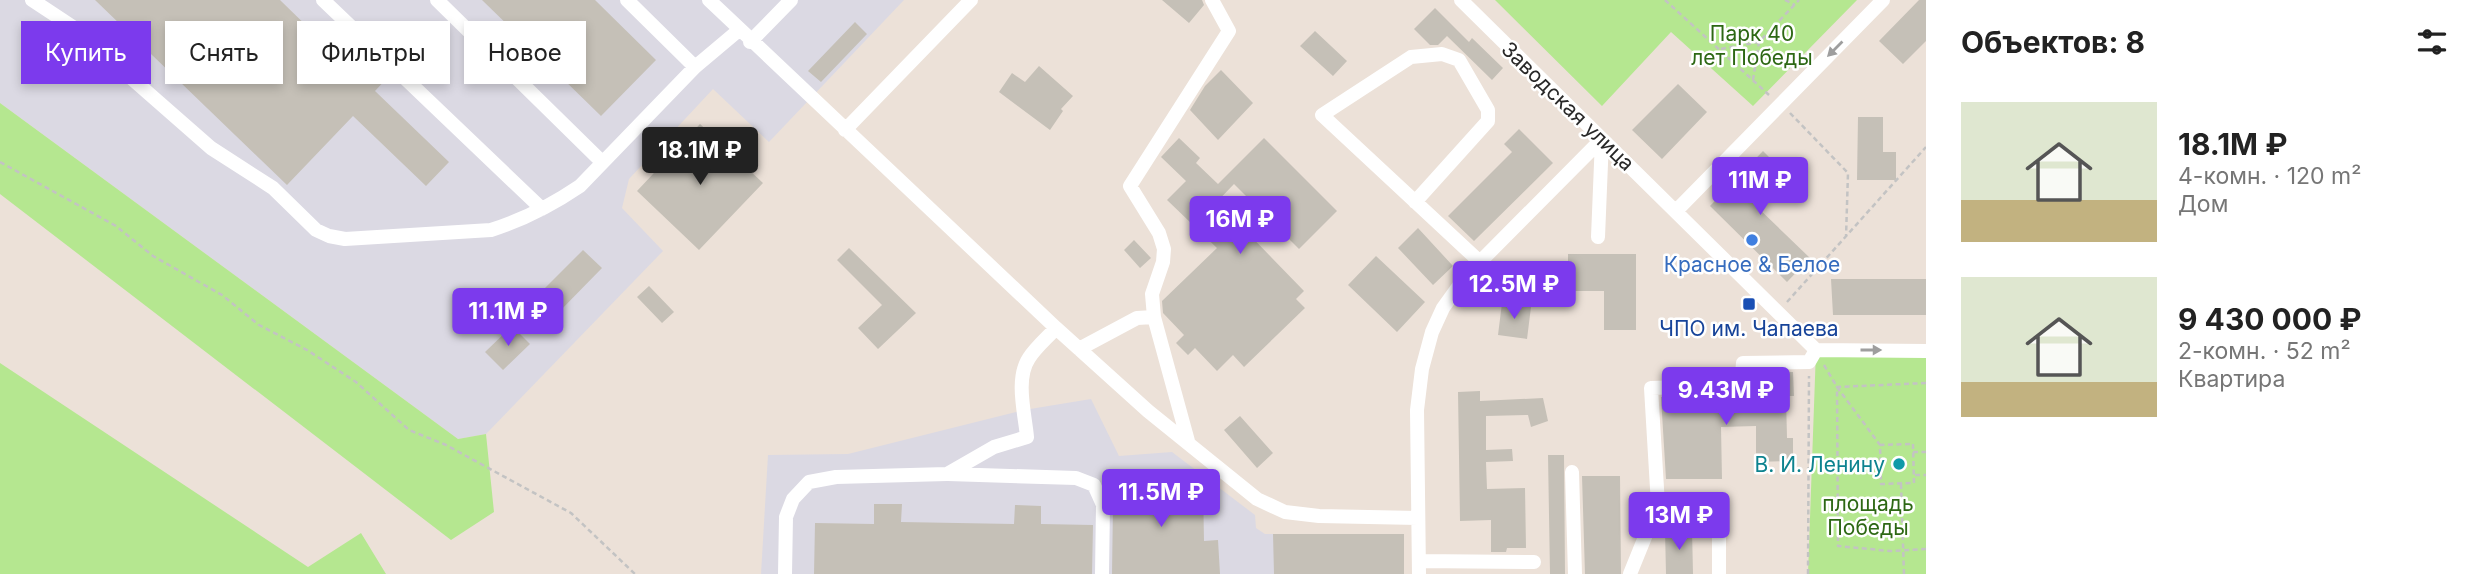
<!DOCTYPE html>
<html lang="ru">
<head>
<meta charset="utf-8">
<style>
  body { margin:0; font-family:Inter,sans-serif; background:#f6f6f6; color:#222; height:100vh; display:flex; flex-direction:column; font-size:26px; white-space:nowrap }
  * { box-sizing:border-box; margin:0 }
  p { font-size:23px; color:#767676 }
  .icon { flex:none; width:38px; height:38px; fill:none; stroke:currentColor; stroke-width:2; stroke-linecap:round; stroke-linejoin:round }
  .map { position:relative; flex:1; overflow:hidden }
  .details { display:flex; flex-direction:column; background:#fff; width:560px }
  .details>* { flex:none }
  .banner { position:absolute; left:21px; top:21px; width:665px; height:63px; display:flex; gap:14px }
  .price { position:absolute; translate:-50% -60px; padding:0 16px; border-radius:7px; background:#7c3aed; color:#fff; font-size:23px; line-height:46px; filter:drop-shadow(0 2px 4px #0008) }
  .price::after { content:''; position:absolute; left:50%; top:42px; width:21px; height:16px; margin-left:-10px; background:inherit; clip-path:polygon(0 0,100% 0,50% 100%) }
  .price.active { background:#222; color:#fff }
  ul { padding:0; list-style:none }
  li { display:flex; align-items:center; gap:21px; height:175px; padding:0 35px }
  li span { display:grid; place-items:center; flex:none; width:196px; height:140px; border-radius:0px; color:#555 }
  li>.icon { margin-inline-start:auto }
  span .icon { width:84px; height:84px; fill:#fffc; stroke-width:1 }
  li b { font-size:30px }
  h2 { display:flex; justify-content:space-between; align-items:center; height:84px; padding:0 35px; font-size:30px }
  .tag { padding:0 24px; border-radius:0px; background:#fff; box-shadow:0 4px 10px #0003; font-size:24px; line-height:63px }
  .tag.active { background:#7c3aed; color:#fff }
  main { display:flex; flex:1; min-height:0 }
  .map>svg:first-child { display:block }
  .industrial { fill:#dbd9e3 }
  .green { fill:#b5e790 }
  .building { fill:#c5c0b7 }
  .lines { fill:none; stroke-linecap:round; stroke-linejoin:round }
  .path { stroke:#c3c3c3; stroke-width:2.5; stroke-dasharray:5 3.5; stroke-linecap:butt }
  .minor { stroke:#fff; stroke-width:14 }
  .oneway { fill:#9e9e9e }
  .shop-dot { fill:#3f7fe0; stroke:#fff; stroke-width:2.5 }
  .transit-dot { fill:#1a4fb4; stroke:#fff; stroke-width:2.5 }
  .culture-dot { fill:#0f9aa8; stroke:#fff; stroke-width:2.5 }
  .labels { text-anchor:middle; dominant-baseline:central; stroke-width:5; stroke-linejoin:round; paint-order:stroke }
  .park-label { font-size:21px; fill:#2d6814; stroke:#fff }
  .street-label { font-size:21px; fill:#282828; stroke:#fff }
  .shop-label { font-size:21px; fill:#366cbe; stroke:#fff }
  .transit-label { font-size:21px; fill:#164399; stroke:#fff }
  .culture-label { font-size:21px; fill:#0d838f; stroke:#fff; text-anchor:end }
</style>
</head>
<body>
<main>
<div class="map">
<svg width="1926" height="574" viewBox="0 0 1926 574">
  <rect width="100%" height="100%" fill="#ece1d8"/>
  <path class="industrial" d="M 0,0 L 904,0 L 769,142 L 713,89 L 629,179 L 622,208 L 663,251 L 486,434 L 458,439 L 0,103 Z
    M 1091,399 L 1119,456 L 1172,452 L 1255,515 L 1256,528 L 1265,534 L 1404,534 L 1404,574 L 761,574 L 768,455 L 848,454 L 1024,410 Z"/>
  <path class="green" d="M 1495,0 L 1857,0 L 1753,106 L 1671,32 L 1602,106 Z
    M 0,103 L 458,439 L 486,434 L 494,512 L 451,540 L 0,194 Z
    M 1816,350 L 1926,351 L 1926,574 L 1808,574 Z
    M 0,363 L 308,567 L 361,533 L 386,574 L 0,574 Z"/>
  <path class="building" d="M 95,0 L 280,0 L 318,37 L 332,22 L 389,76 L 375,91 L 449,162 L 426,186 L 353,116 L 287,185 Z
    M 482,0 L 595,0 L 656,60 L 601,116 Z
    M 1162,0 L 1202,0 L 1204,5 L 1189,23 Z
    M 1919,0 L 1926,0 L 1926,41 L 1903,64 L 1879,41 Z
    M 1435,8 L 1469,42 L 1472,38 L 1503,68 L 1492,80 L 1447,36 L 1438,45 L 1430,45 L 1414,29 Z
    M 855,22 L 867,34 L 821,82 L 808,71 Z
    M 1315,31 L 1347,61 L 1333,76 L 1300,46 Z
    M 1039,66 L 1073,96 L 1061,109 L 1063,111 L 1050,130 L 999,92 L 1012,73 L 1025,82 Z
    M 1221,70 L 1253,103 L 1218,140 L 1190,110 L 1205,86 Z
    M 1678,84 L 1707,112 L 1662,159 L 1632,130 Z
    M 1858,117 L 1883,117 L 1883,152 L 1896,152 L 1896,180 L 1857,180 Z
    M 700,124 L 763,183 L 699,250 L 637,191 Z
    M 1519,129 L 1553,163 L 1474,241 L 1448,216 L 1512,152 L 1504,144 Z
    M 1179,138 L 1200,158 L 1196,163 L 1218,184 L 1264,138 L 1337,211 L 1299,249 L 1234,184 L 1209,210 L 1232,233 L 1240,225 L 1304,291 L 1296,299 L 1305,308 L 1244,367 L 1233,355 L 1217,371 L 1195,348 L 1188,355 L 1176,343 L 1184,335 L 1163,313 L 1162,301 L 1217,248 L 1167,200 L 1186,181 L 1161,157 Z
    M 1763,151 L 1785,173 L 1755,205 L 1810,258 L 1787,282 L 1710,206 Z
    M 1418,228 L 1453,266 L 1433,285 L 1398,248 Z
    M 1134,240 L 1151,258 L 1140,268 L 1124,250 Z
    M 849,248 L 916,313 L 878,349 L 858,328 L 882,305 L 837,260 Z
    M 583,250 L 602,268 L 557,314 L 538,295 Z
    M 1568,254 L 1636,254 L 1636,330 L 1604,330 L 1604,291 L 1568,291 Z
    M 1376,256 L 1425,302 L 1397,332 L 1348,285 Z
    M 1831,279 L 1926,279 L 1926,315 L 1833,315 Z
    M 649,286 L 674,312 L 662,323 L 637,297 Z
    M 1502,303 L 1531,307 L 1527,339 L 1498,335 Z
    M 512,326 L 530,344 L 503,370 L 485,352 Z
    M 1756,372 L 1793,372 L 1794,396 L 1786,396 L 1787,438 L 1793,438 L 1793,461 L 1756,462 L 1756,426 L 1721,427 L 1722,479 L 1666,479 L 1661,397 L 1756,393 Z
    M 1480,391 L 1480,401 L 1543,398 L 1548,421 L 1531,427 L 1528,415 L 1486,416 L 1486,450 L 1512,449 L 1513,461 L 1486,462 L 1487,489 L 1525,488 L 1526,548 L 1507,548 L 1506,552 L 1491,552 L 1491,520 L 1460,521 L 1458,392 Z
    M 1240,416 L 1273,453 L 1257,468 L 1224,430 Z
    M 1548,455 L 1564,455 L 1565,574 L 1550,574 Z
    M 1582,476 L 1620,476 L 1621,574 L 1585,574 Z
    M 1195,480 L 1203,486 L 1204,541 L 1218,540 L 1220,574 L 1112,574 L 1113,505 L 1110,481 Z
    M 874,504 L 902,504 L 901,522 L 1014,524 L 1015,505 L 1041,506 L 1041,524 L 1093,525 L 1092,574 L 814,574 L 815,523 L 874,524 Z
    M 1692,529 L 1693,574 L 1666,574 L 1665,530 Z
    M 1273,534 L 1404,534 L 1404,574 L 1274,574 Z"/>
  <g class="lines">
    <path class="path" d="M 1665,0 L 1769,95
      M 1785,0 L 1795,5
      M 1721,49 L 1759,42
      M 1753,80 L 1759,42 L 1799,0
      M 1790,113 L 1848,173 L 1846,237
      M 0,162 L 116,226 L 153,256 L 222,295 L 259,325 L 307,350 L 356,382 L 409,430 L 446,445 L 571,513 L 635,574
      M 1787,302 L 1926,147
      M 1824,365 L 1837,387 L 1880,445
      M 1926,383 L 1837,387 L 1838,546 L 1890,551 L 1926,549
      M 1913,444 L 1914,483 L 1881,484 L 1880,445 Z
      M 1913,452 L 1926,452
      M 1915,475 L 1926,475
      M 1901,484 L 1904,574
      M 1808,574 L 1809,376"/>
    <path class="minor" d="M 32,0 L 73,27 L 211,148 L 273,188 L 316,230 L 329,236 L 345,239 L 491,230 C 523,220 552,205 580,186 L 695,67 L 739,30
      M 323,0 L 542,209
      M 437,0 L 602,162
      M 627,0 L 695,67
      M 709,0 L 1056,328 L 1148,411 L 1257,499 L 1285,512 L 1319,516 L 1418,518
      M 1461,0 L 1816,350 L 1926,351
      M 750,42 L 791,0
      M 845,130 L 971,0
      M 1415,202 L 1488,121 L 1488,110 L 1459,60 L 1442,54 L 1411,57 L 1322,115 L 1480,262
      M 1676,211 L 1883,0
      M 1598,237 L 1602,139
      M 1079,349 L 1137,318 L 1154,317
      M 1188,441 L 1154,317 L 1152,294 L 1163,262 L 1164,249 L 1159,233 L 1130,186 L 1229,31 L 1212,0
      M 1572,472 L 1575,574
      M 948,474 L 1076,478 L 1094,485 L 1103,505 L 1102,574
      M 1719,534 L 1719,574
      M 1419,561 L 1534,562
      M 785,574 L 786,517 L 793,499 L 809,482 L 836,477 L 947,474 L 994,447 L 1027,437 C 1025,414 1015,379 1029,358 C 1036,347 1047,338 1056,328
      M 1419,574 L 1417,410 L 1422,369 L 1432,332 L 1443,308 L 1466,276 L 1602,139
      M 1630,574 L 1658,505 L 1651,388 L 1741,385 L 1743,363 L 1809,362 L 1816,350"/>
  </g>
  <defs><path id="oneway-solid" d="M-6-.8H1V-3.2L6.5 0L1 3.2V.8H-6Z" transform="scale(1.75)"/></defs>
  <g class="oneway">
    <use href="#oneway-solid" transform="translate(1835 49) rotate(135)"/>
    <use href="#oneway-solid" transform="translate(1871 350)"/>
  </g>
  <circle class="shop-dot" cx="1752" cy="240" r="7"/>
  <rect class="transit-dot" x="1742" y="297" width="14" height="14" rx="3.5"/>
  <circle class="culture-dot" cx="1899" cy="464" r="7"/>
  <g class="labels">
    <g class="park-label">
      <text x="1752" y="33">Парк 40<tspan x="1752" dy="24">лет Победы</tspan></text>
      <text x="1868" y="503">площадь<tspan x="1868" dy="24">Победы</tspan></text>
    </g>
    <g class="street-label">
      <text transform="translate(1568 106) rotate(44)">Заводская улица</text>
    </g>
    <g class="shop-label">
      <text x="1752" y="264">Красное &amp; Белое</text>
    </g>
    <g class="transit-label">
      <text x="1749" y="328">ЧПО им. Чапаева</text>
    </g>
    <g class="culture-label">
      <text x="1885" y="464">В. И. Ленину</text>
    </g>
  </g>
</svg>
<b class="price active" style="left:700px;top:187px">18.1M ₽</b>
<b class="price" style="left:1760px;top:217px">11M ₽</b>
<b class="price" style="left:1240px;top:256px">16M ₽</b>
<b class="price" style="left:1514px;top:321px">12.5M ₽</b>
<b class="price" style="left:508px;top:348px">11.1M ₽</b>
<b class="price" style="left:1726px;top:427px">9.43M ₽</b>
<b class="price" style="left:1161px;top:529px">11.5M ₽</b>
<b class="price" style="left:1679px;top:552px">13M ₽</b>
<div class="banner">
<a class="tag active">Купить</a>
<a class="tag">Снять</a>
<a class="tag">Фильтры</a>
<a class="tag">Новое</a>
</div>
</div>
<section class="details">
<h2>Объектов: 8<svg class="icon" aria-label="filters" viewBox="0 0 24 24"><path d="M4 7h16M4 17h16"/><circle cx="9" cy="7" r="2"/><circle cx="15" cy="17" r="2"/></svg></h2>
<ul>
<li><span style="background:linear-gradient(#dfe7d0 70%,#c2b280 0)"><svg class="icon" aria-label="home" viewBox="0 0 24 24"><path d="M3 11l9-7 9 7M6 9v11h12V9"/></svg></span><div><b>18.1M ₽</b><p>4-комн. · 120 m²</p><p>Дом</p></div></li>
<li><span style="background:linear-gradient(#dfe7d0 75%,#c2b280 0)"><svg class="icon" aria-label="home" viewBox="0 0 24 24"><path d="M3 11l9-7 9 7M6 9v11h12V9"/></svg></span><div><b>9 430 000 ₽</b><p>2-комн. · 52 m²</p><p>Квартира</p></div></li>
</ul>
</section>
</main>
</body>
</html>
